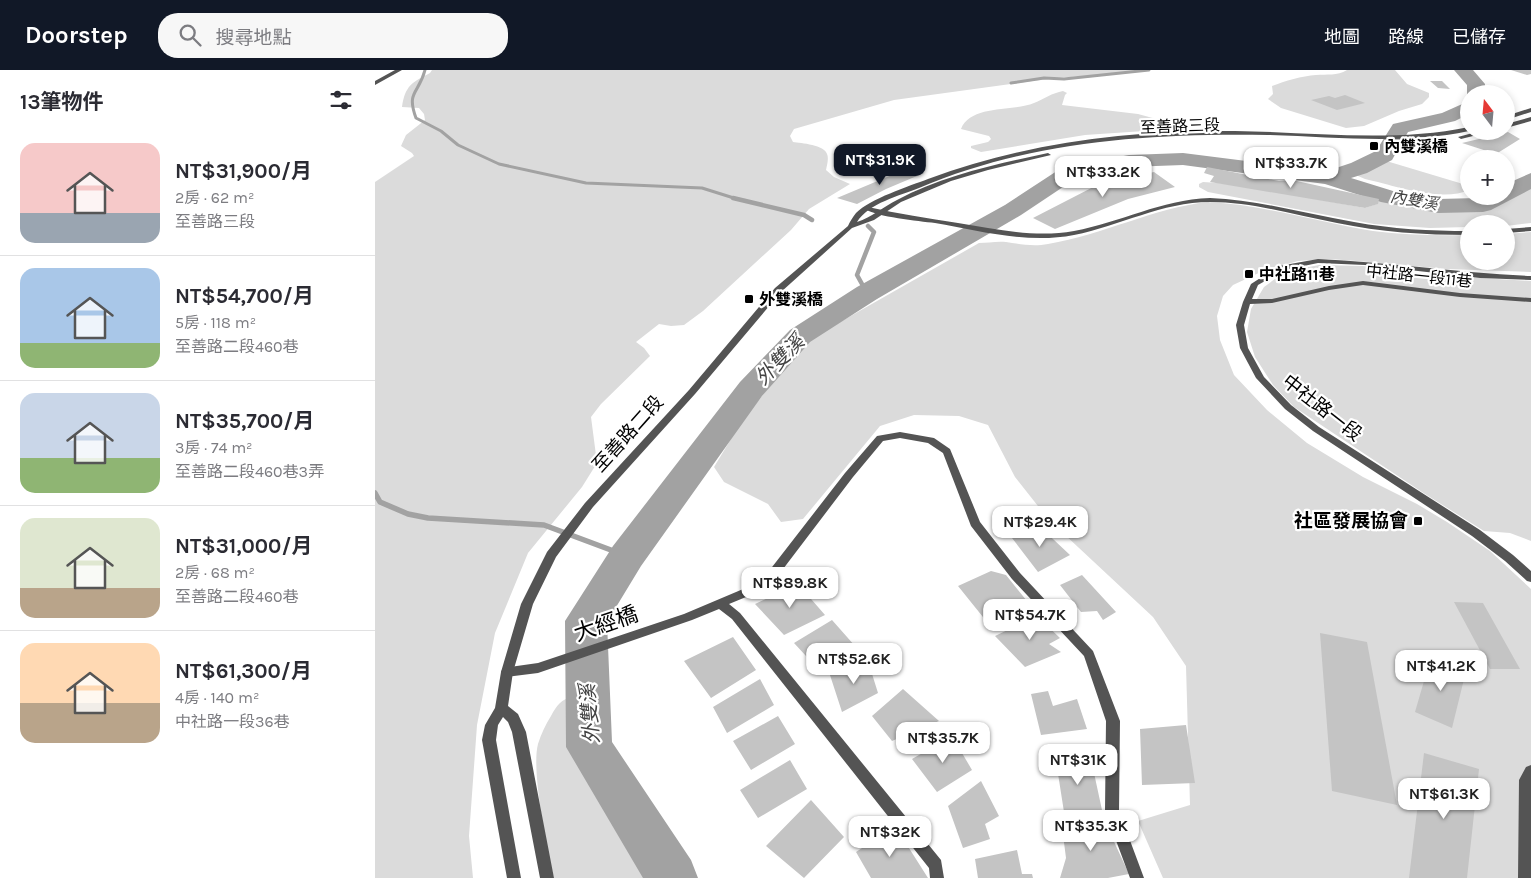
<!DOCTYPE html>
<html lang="zh-TW">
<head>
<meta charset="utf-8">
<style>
  body { margin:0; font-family:Karla,"Noto Sans TC",sans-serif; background:#f7f7f7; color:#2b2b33; height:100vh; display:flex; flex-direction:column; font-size:19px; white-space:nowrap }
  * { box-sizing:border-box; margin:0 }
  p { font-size:16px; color:#7c7c81 }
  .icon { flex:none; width:28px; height:28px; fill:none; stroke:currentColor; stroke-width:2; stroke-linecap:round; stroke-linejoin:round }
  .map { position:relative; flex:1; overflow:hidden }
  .side { display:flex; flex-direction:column; background:#fff; width:375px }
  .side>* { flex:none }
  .needle { width:32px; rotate:344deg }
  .controls { position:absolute; left:1085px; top:15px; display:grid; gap:10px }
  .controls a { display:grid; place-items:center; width:55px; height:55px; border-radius:50%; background:#fff; box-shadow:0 2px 8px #0003; font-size:25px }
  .price { position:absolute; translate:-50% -42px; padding:0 11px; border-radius:10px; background:#fff; color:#222; font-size:16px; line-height:32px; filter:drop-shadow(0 1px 2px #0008) }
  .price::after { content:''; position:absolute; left:50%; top:30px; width:15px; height:11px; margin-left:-8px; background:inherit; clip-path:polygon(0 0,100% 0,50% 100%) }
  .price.selected { background:#111827; color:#fff }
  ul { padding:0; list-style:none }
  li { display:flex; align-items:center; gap:15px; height:125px; padding:0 20px }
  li+li { border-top:1px solid #e1e1e2 }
  li span { display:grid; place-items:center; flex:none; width:140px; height:100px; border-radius:15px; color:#555 }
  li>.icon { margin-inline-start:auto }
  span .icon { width:60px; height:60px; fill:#fffc; stroke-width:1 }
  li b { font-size:21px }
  h2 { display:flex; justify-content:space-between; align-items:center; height:60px; padding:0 20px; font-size:21px }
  header { display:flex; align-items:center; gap:30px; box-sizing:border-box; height:70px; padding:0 25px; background:#111827; color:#fff }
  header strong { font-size:24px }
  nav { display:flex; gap:28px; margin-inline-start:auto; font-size:18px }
  .search { width:350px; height:45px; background:#f7f7f7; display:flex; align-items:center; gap:12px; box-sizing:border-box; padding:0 18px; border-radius:20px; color:#7c7c81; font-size:19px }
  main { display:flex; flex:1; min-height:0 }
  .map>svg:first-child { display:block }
  .green { fill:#dbdbdb }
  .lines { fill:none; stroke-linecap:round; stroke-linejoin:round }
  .stream-far2 { stroke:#a2a2a2; stroke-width:3 }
  .stream-far1 { stroke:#a2a2a2; stroke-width:4.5 }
  .stream { stroke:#a2a2a2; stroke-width:5.5 }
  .river { fill:#a2a2a2; fill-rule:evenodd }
  .building { fill:#c4c4c4 }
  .minor { fill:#545454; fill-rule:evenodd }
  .tertiary { fill:#545454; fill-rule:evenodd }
  .poi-dot { fill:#000; stroke:#fff; stroke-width:2 }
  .labels { text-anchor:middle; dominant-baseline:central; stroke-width:4.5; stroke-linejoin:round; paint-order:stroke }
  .far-street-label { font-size:16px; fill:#000; stroke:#fff }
  .far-poi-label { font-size:16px; font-weight:bold; fill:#000; stroke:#fff; text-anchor:start }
  .far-water-label { font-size:16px; font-style:italic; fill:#434343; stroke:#fff }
  .street-label { font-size:19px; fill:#000; stroke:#fff }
  .poi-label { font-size:19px; font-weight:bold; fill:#000; stroke:#fff; text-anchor:end }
  .water-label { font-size:20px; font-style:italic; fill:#434343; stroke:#fff }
  .near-street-label { font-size:22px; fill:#000; stroke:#fff }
</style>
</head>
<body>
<header>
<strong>Doorstep</strong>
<div class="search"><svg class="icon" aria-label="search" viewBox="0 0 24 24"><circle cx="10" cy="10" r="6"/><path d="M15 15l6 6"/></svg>搜尋地點</div>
<nav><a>地圖</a><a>路線</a><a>已儲存</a></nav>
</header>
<main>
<section class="side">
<h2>13筆物件<svg class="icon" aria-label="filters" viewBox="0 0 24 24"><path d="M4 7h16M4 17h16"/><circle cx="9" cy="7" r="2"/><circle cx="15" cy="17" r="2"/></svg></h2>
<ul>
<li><span style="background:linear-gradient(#f6c9c9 70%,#9aa5b1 0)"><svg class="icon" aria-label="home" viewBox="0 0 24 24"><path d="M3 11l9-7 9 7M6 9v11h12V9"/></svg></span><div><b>NT$31,900/月</b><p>2房 · 62 m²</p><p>至善路三段</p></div></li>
<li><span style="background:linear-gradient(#a9c7e8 75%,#8fb573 0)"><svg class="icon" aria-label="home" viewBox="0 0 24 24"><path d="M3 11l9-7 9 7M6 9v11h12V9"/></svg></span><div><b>NT$54,700/月</b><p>5房 · 118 m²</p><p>至善路二段460巷</p></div></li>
<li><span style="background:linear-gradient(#c9d6e8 65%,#8fb573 0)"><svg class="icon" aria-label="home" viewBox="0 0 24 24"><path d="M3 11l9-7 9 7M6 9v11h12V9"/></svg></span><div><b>NT$35,700/月</b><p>3房 · 74 m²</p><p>至善路二段460巷3弄</p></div></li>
<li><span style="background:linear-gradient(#dfe7d0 70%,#b9a48a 0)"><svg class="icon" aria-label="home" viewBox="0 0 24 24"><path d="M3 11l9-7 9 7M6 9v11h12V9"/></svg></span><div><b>NT$31,000/月</b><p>2房 · 68 m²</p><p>至善路二段460巷</p></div></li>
<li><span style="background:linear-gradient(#ffd9b3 60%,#b9a48a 0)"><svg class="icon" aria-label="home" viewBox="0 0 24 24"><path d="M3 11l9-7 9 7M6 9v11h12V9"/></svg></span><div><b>NT$61,300/月</b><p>4房 · 140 m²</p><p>中社路一段36巷</p></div></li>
</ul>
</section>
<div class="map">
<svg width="1156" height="808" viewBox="0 0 1156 808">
  <rect width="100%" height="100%" fill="#fff"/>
  <path class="green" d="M 57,0 L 765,0 L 744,4 L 679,8 L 519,30 L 419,59 L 415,66 L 418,72 C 426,73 450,75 452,84 C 454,88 452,95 451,100 L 459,107 L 475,114 L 434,139 L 416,160 L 328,241 L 309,255 L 296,256 L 284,254 L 261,272 L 269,278 L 275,286 L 226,334 L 216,347 L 222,393 L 207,417 L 153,483 L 120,563 L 102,655 L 94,766 L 98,808 L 0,808 L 0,112 L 39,86 L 37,83 L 26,76 L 31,65 L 50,50 L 49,44 L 44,38 L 27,37 C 30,16 37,12 55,3 Z
    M 972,0 L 1020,0 L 1032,14 L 1054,23 L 1054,27 L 1047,34 L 1024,41 L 989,56 L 971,58 L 906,38 L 893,29 L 898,24 L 897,16 C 910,11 927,6 941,5 C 952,4 962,6 972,0 Z
    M 688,21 L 692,23 L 690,25 L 687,35 L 763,44 L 785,50 L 785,53 L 799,59 L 710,65 L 606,82 L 596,78 L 596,76 L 613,72 L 616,69 L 614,66 L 586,59 C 596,34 638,42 659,33 C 669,29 677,23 688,21 Z
    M 1008,90 L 1088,114 L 1094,118 L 1094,120 C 1067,133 1018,115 990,109 L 983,106 L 983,102 Z
    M 828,112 L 858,114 L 990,138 L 1002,134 L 1004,129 C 1042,131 1085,148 1122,133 C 1134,129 1145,121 1156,115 L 1156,153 L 1131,156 L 1131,154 L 1094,154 L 1094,157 L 1055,158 L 999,154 L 833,122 L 824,117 L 824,114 Z
    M 833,132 C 890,135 942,152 998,161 C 1030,165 1062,166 1094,165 L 1094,191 L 1131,191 L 1131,164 L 1156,162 L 1156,202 L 1071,199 L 982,191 L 954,189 L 923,191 L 888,201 L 858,215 L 848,226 L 842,246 L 845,270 L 859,305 L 892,340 L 932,373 L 988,407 L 1042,434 L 1072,452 L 1115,481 L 1156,519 L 1156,808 L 788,808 L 763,751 L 815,735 L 811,596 L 778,547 L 674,450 L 640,407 L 613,355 L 584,346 L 539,345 L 505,356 L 428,449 L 406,452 L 393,434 L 349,412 L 339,397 L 367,351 L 430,272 L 604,173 C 612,173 622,171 631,172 C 645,174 658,177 673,174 C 728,165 778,138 833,132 Z
    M 944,195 L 988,196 L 1057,205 L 1156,211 L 1156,471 L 1135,463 L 1109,461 L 1050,424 L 919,337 L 898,315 L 880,287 L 872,262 L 876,239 L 889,217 L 904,206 L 919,200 Z
    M 198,627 L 202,634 L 198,657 L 198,677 L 270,808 L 179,808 C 172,779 156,700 163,674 C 166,664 171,654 176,646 C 182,635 186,629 198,627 Z"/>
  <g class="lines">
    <path class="stream-far2" d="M 50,0 C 44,24 31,21 41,48 L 66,61 L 83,75 L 124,94 L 211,113 L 327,118 L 362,129
      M 636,13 L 669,8 L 689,9 L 774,0"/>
    <path class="stream-far1" d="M 358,128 L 429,145 L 437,150
      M 492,223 L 482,205 L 499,162 L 493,156"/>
    <path class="stream" d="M 0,423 L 5,432 L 33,444 L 53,448 L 169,455 L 252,486"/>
    <path class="river" d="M 1079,0 L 1098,0 L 1110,14 L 1110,24 L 1094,24 L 1094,27 L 1092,24 L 1092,15 Z
      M 1094,31 L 1094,44 L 1080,51 L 1033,62 L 1017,90 L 992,103 L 976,108 L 1018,121 L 1063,129 L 1103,128 L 1107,126 L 1131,126 L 1131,114 L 1156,103 L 1156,119 L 1116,140 L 1108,142 L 1063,143 L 1006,132 L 950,114 L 808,95 L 754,97 L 703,107 L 646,145 L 502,229 L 435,272 L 387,326 L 266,496 L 232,552 L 237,672 L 316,790 L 323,808 L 268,808 L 191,677 L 190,551 L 238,476 L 365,312 L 415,260 L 482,217 L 630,135 L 688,97 L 754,85 L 808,83 L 952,101 L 976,93 L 1001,81 L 1018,54 L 1067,43 Z"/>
  </g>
  <path class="building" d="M 1136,0 L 1156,0 L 1156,4 L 1152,5 Z
    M 1055,11 L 1067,11 L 1075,19 L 1063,18 Z
    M 970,25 L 990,33 L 962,40 L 936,30 L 954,26 L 960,28 Z
    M 1133,62 L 1145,69 L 1121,84 L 1087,73 Z
    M 536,97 L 549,103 L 511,119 L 482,134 L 462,128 Z
    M 832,97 L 904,111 L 917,110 L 1004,129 L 1003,134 L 990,138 L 835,112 L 839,106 L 829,103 Z
    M 779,102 L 800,117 L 753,129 L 680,159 L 658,148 L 726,113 Z
    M 662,454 L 695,485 L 663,502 L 637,468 Z
    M 616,501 L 631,505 L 656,536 L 616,557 L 583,516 Z
    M 707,505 L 741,542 L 728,550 L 722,541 L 706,542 L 685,515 Z
    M 423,514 L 450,545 L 409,565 L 380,534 Z
    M 1079,532 L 1108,533 L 1145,599 L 1115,599 Z
    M 662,546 L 685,568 L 674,574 L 686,582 L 650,597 L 620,566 Z
    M 457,550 L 480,576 L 443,599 L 419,573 Z
    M 945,563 L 992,572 L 1022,735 L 957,721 Z
    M 358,567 L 381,600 L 336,628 L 309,591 Z
    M 1056,587 L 1091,601 L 1077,658 L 1040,642 Z
    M 493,591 L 503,623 L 467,642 L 454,602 Z
    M 385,609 L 399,635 L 352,663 L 338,637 Z
    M 528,619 L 564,651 L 517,671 L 497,646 Z
    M 673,621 L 678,636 L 702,629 L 712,659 L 666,665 L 656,624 Z
    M 403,646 L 420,674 L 376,700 L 358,671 Z
    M 811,655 L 820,713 L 767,715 L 765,659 Z
    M 577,666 L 597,700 L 562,722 L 537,689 Z
    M 1049,683 L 1104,699 L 1092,808 L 1034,808 Z
    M 716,689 L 727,740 L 689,742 L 681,691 Z
    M 415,690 L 432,719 L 383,748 L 365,720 Z
    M 606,711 L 624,746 L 610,754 L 615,769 L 588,778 L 573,736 Z
    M 436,730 L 469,767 L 429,808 L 391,776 Z
    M 728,748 L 754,804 L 733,808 L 685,808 L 691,788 L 687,757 Z
    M 520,756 L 553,808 L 496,808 L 481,782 Z
    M 642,780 L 647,804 L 657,804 L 658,808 L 603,808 L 600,789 Z"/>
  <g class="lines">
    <path class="minor" d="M 20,0 L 27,0 L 0,15 L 0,11 Z
      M 835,128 C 884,130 931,144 979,152 C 1017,159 1055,161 1094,161 L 1094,165 C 1049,165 1005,162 962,153 C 920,145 878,132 835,132 C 787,132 745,156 699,165 C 653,174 605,161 560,153 C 543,151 502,147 490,139 L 493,137 C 523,144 553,148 583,153 C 621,159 660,168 699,161 C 747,152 785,130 835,128 Z
      M 1156,157 L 1156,161 L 1131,163 L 1131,159 Z
      M 943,189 C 1014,192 1085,203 1156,206 L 1156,210 L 1105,208 L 990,195 L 943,193 L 909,200 L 883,215 L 877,229 L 897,229 L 954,216 L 988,211 L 1085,223 L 1156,228 L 1156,232 L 1085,227 L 988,215 L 954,220 L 897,233 L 875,234 L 869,255 L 873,278 L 889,307 L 916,335 L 944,357 L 1105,460 L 1138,485 L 1156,501 L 1156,512 L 1152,511 L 1130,491 L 1097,466 L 938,361 L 910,339 L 881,308 L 865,278 L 861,255 L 868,232 L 876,214 L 904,196 Z
      M 525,362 L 559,368 L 575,379 L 605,452 L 645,503 L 718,581 L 745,651 L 744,741 L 769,808 L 755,808 L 730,741 L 731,651 L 709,586 L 637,509 L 596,456 L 568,383 L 553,373 L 525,368 L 508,371 L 478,407 L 402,507 L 388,520 L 354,534 L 365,543 L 566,790 L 569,808 L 555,808 L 554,798 L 357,549 L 344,539 L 317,550 L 163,603 L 132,607 L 128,606 L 126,602 L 128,598 L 163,593 L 309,544 L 380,514 L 394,501 L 470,403 L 502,366 Z
      M 1156,695 L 1156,808 L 1143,808 L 1144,710 L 1151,697 Z"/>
    <path class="tertiary" d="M 1156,38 L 1156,42 L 1131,50 L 1131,46 Z
      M 1156,47 L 1156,51 L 1131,58 L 1131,54 Z
      M 1094,57 L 1094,61 C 1027,75 961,67 893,65 C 774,63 655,71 544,118 C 524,126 494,133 482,152 C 497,147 508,137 522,130 C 569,105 622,94 673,83 L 676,85 L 613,100 L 576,111 L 526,132 L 499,150 L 477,158 L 406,222 L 320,324 L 218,437 L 181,487 L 158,534 L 138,602 L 133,636 L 143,644 L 151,662 L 179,808 L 165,808 L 137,662 L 133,652 L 128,647 L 123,655 L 121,670 L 146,808 L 132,808 L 107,670 L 110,655 L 120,638 L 126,602 L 146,534 L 172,482 L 210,433 L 314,320 L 400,218 L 473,156 C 475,151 478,147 481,143 C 495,129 534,116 553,109 C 654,72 753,60 860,61 C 938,62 1017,73 1094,57 Z
      M 1105,61 L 1118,61 L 1086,69 L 1083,67 Z"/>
  </g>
  <g class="poi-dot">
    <rect x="994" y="71" width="10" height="10" rx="2.5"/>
    <rect x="869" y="199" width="10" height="10" rx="2.5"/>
    <rect x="369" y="224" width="10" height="10" rx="2.5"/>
    <rect x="1038" y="446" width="10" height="10" rx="2.5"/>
  </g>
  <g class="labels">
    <g class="far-street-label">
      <text transform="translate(805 56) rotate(-2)">至善路三段</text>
      <text transform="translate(1044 206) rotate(6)">中社路一段11巷</text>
    </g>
    <g class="far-poi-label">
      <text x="1009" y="76">內雙溪橋</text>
      <text x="884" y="204">中社路11巷</text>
      <text x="384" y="229">外雙溪橋</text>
    </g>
    <g class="far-water-label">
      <text transform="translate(1039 130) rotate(10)">內雙溪</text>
    </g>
    <g class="street-label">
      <text transform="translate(947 338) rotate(38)">中社路一段</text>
      <text transform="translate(253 364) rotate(-48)">至善路二段</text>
    </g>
    <g class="poi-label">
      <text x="1033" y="451">社區發展協會</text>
    </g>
    <g class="water-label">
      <text transform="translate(405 290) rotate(-46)">外雙溪</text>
      <text transform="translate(215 644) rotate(-95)">外雙溪</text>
    </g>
    <g class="near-street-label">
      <text transform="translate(231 554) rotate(-19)">大經橋</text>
    </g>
  </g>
</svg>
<div class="controls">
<a><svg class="needle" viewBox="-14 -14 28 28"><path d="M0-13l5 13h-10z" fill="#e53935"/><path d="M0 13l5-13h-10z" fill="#7c7c81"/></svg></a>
<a>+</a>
<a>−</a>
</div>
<b class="price selected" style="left:505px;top:116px">NT$31.9K</b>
<b class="price" style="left:916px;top:119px">NT$33.7K</b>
<b class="price" style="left:728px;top:128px">NT$33.2K</b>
<b class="price" style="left:665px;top:478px">NT$29.4K</b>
<b class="price" style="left:415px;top:539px">NT$89.8K</b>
<b class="price" style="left:655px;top:571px">NT$54.7K</b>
<b class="price" style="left:479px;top:615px">NT$52.6K</b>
<b class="price" style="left:1066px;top:622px">NT$41.2K</b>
<b class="price" style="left:568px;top:694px">NT$35.7K</b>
<b class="price" style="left:703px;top:716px">NT$31K</b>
<b class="price" style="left:1069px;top:750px">NT$61.3K</b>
<b class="price" style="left:716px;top:782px">NT$35.3K</b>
<b class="price" style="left:515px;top:788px">NT$32K</b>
</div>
</main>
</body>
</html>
